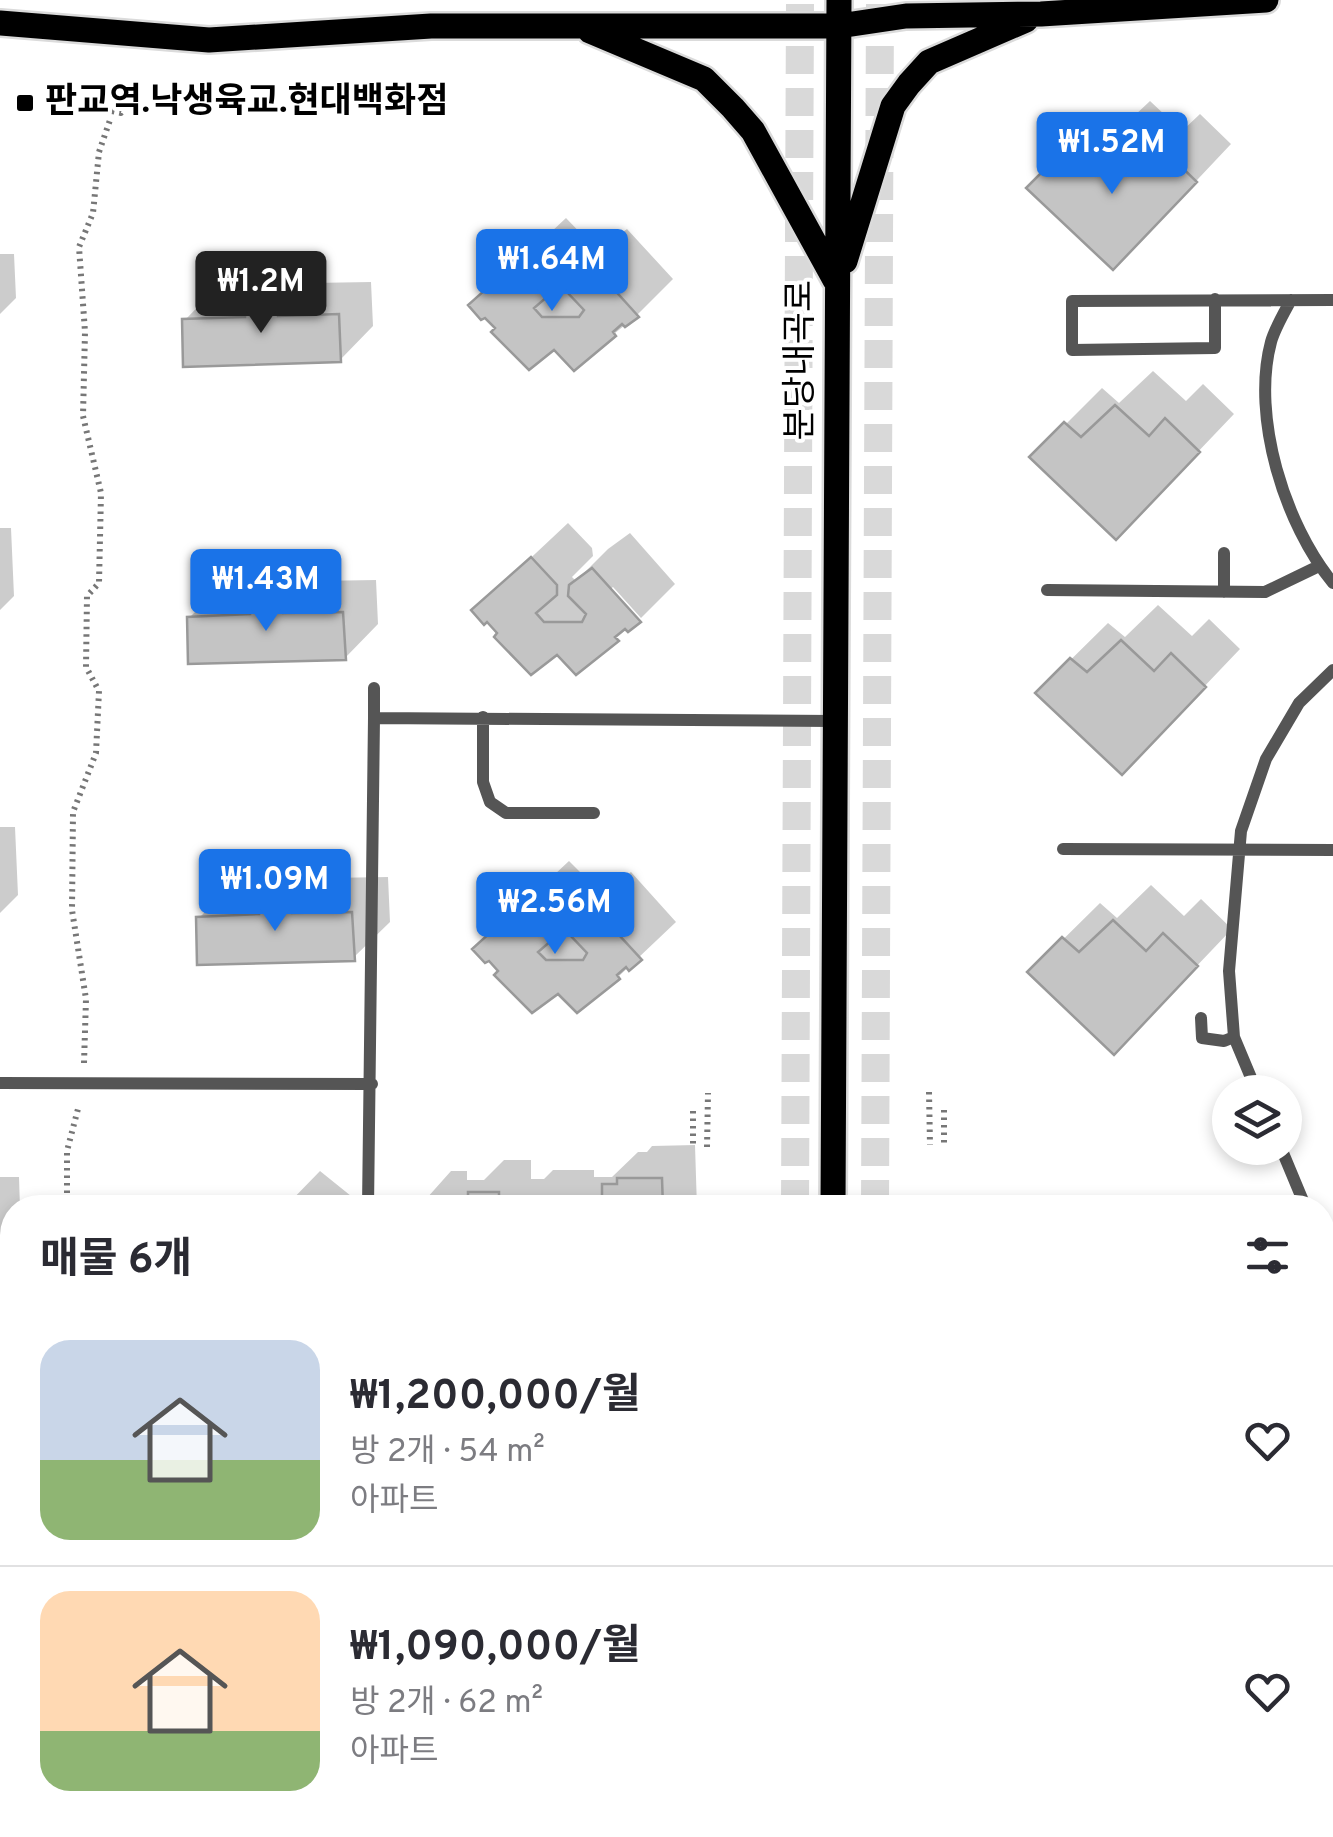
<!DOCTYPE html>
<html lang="ko">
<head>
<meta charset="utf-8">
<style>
  body { margin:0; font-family:Overpass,"Noto Sans KR",sans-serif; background:#f2f2f3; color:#2b2b33; height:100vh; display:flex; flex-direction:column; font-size:38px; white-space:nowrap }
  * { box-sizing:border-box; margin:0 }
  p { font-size:32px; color:#7c7c81 }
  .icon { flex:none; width:55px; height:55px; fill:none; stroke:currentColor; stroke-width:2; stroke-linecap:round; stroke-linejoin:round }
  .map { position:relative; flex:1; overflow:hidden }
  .drawer { position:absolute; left:0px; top:1195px; width:1335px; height:642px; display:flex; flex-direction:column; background:#fff; border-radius:40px 40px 0 0; box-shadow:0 5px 15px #0003 }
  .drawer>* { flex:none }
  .tools { position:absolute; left:1212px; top:1075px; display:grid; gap:20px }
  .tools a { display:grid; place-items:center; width:90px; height:90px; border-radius:50%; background:#fff; box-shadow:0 5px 15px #0003; font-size:50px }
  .price { position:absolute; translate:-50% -85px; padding:0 22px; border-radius:10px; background:#1a73e8; color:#fff; font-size:32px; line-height:65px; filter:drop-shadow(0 2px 5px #0008) }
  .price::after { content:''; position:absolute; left:50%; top:60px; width:30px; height:22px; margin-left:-15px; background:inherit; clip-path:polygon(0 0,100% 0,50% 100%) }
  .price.active { background:#222; color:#fff }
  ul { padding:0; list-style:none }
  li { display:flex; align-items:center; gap:30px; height:250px; padding:0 40px }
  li+li { border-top:2px solid #e1e1e2 }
  li span { display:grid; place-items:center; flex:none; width:280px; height:200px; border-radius:30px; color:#555 }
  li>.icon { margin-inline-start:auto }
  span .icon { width:120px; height:120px; fill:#fffc; stroke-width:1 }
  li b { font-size:42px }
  h2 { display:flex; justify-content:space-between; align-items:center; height:120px; padding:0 40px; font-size:42px }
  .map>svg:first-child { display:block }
  .shadow { fill:#0003 }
  .building { fill:#c4c4c4; stroke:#999; stroke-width:2.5 }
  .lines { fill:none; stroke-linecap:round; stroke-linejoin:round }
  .trunk-tunnel { stroke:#d9d9d9; stroke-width:28; stroke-dasharray:28 14; stroke-linecap:butt }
  .primary-casing { stroke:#dbdbdb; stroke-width:30 }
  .path { stroke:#777; stroke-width:6; stroke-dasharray:2.5 5; stroke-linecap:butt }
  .service { stroke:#555; stroke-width:12 }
  .primary { stroke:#000; stroke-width:25 }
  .poi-dot { fill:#000; stroke:#fff; stroke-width:4 }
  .labels { text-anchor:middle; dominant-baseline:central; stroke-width:8; stroke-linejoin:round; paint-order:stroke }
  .poi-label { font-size:35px; font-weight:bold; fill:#000; stroke:#fff; text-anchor:start }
  .street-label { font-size:35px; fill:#000; stroke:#fff }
</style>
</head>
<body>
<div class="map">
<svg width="1333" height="1837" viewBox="0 0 1333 1837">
  <rect width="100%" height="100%" fill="#fff"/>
  <path class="shadow" d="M 1150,101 L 1182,131 L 1200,114 L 1231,144 L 1149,231 L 1029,188 L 1099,118 L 1116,133 Z
    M 566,218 L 590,243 L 591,251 L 570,272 L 574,276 L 606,244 L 627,229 L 673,279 L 637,315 L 574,367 L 555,347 L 498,328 L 472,306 Z
    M 0,254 L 14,254 L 16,298 L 0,314 Z
    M 281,254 L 309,254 L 311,283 L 371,282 L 373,326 L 340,360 L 185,320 L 218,286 L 250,285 Z
    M 1153,371 L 1186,401 L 1203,384 L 1234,414 L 1152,500 L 1033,457 L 1102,388 L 1119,403 Z
    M 568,523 L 592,548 L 593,556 L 572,577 L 576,581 L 608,549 L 630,533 L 675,584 L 641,618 L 613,587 L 609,590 L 628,628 L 576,672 L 557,652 L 500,633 L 474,611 Z
    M 0,528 L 11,528 L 14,596 L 0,610 Z
    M 314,552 L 315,581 L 376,580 L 378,624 L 345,658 L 189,618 L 223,584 L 255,583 L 286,553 Z
    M 1158,605 L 1192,636 L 1209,619 L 1240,649 L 1158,735 L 1038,692 L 1108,623 L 1125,637 Z
    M 0,827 L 15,827 L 18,895 L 0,913 Z
    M 326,849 L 327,878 L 388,877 L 390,922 L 353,958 L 199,918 L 235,882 L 267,880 L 298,850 Z
    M 569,861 L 594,886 L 594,895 L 573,915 L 577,919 L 609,888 L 631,872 L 676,922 L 618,977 L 558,991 L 502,971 L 475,949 Z
    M 1151,885 L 1184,916 L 1201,899 L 1232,929 L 1150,1015 L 1030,972 L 1100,903 L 1117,918 Z
    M 695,1145 L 697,1208 L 418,1208 L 451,1171 L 467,1171 L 467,1180 L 484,1180 L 504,1160 L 531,1160 L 531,1179 L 544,1179 L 553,1170 L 594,1170 L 594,1177 L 612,1177 L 638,1152 L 647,1152 L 652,1146 Z
    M 320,1171 L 356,1200 L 350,1208 L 284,1208 Z
    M 0,1177 L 19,1177 L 20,1208 L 12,1208 L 12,1254 L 0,1267 Z
    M 0,1423 L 12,1423 L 12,1509 L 0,1521 Z"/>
  <path class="building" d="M 1112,135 L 1145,166 L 1162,148 L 1197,182 L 1113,270 L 1026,188 L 1061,153 L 1078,168 Z
    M 528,252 L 555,280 L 555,290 L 534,308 L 542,317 L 579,317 L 584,310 L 566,291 L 566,280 L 590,263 L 639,317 L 625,327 L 622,324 L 613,332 L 616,336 L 574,371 L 554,350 L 529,370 L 491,332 L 495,328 L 485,318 L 481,320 L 468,305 Z
    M 277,286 L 278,316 L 339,314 L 341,362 L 183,367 L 182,319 L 245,317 L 245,287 Z
    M 1115,405 L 1149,436 L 1165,418 L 1200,452 L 1116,540 L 1029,457 L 1064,422 L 1081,437 Z
    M 531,557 L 557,585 L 557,595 L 536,613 L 544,622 L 582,622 L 586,614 L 568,596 L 569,585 L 592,568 L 641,622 L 628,632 L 625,629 L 615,637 L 619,641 L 576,675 L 557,655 L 531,675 L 494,637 L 497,633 L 487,622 L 484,625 L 471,610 Z
    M 281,584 L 283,613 L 343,612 L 346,660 L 188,664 L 187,617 L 250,614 L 250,585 Z
    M 1121,640 L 1154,671 L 1171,653 L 1206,687 L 1122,775 L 1035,693 L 1070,658 L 1087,672 Z
    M 291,884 L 292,913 L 352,912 L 355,961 L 197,965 L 196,917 L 259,914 L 259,885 Z
    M 532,895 L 558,923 L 559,934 L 538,952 L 546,960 L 583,960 L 587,953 L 569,934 L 570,923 L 593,907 L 642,960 L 629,971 L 626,967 L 617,975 L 620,979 L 577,1013 L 558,994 L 532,1013 L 494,975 L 498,971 L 489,961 L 485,963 L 472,949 Z
    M 1113,920 L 1146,951 L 1163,933 L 1198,966 L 1114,1055 L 1027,972 L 1062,937 L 1079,952 Z
    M 617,1178 L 662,1178 L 663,1208 L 602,1208 L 602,1184 L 617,1184 Z
    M 468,1192 L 499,1192 L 499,1208 L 468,1208 Z
    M 562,1202 L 562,1208 L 517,1208 L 517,1203 Z
    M 1322,1791 L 1333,1791 L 1333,1823 L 1322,1823 Z
    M 1322,1823 L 1333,1823 L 1333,1837 L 1320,1837 Z"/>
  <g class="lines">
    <path class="trunk-tunnel" d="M 795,1208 L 800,0
      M 875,1208 L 880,0
      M 794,1837 L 794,1825
      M 863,1837 L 864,1825"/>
    <defs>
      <path id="primary" d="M 0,23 L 209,40 L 431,26 L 839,26 L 906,16 L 1041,14 L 1266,0
        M 590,31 L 704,79 L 733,108 L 753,131 L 835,280
        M 845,261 L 893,106 L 909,84 L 929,62 L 1026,20
        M 833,1208 L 839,0
        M 884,1825 L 884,1837
        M 773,1837 L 773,1825
        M 829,1837 L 829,1825"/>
    </defs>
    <use href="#primary" class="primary-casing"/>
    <path class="path" d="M 112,111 L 121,113 L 131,103
      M 84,1063 L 86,999 L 72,910 L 73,812 L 96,753 L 99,691 L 86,667 L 87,596 L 99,583 L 101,493 L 83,416 L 85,332 L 79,247 L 93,213 L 99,152 L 110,120
      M 929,1092 L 930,1145
      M 944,1110 L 944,1145
      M 693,1111 L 693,1147
      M 707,1147 L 708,1093
      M 67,1208 L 67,1151 L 79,1105
      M 78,1825 L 80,1837"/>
    <path class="service" d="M 1215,299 L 1215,348 L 1072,350 L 1072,301 L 1333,300
      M 1291,300 C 1284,313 1275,328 1271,342 C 1251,417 1285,525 1333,583
      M 1224,553 L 1224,592
      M 1047,590 L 1265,592 L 1319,566
      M 374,688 L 374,718
      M 483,717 L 483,782 L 490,802 L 506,813 L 594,813
      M 1063,849 L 1333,850
      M 1201,1018 L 1202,1038 L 1224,1041 L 1234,1037
      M 0,1083 L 372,1084
      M 1257,1092 L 1234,1037 L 1229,971 L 1241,831 L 1266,759 L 1299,703 L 1333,670
      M 1281,1148 L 1306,1208
      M 368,1208 L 374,718 L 834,721
      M 1322,1516 L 1333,1539
      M 1322,1658 L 1333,1659"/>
    <use href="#primary" class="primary"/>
  </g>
  <rect class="poi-dot" x="15" y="93" width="20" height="20" rx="5"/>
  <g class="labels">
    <g class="poi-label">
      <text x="45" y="103">판교역.낙생육교.현대백화점</text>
    </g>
    <g class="street-label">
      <text transform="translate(802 360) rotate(-90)">분당내곡로</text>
    </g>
  </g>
</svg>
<div class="tools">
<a><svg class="icon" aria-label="layers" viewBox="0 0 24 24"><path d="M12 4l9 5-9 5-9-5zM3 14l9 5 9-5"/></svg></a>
</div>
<b class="price" style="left:1112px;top:197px">₩1.52M</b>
<b class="price" style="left:552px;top:314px">₩1.64M</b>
<b class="price active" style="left:261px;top:336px">₩1.2M</b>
<b class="price" style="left:266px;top:634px">₩1.43M</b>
<b class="price" style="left:275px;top:934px">₩1.09M</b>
<b class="price" style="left:555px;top:957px">₩2.56M</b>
<section class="drawer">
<h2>매물 6개<svg class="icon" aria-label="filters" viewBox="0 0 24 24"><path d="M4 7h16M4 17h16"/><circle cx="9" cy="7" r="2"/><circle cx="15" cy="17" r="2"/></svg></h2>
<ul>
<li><span style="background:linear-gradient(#c9d6e8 60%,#8fb573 0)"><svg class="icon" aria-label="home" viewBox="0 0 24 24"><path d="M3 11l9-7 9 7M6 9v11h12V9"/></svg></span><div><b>₩1,200,000/월</b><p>방 2개 · 54 m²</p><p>아파트</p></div><svg class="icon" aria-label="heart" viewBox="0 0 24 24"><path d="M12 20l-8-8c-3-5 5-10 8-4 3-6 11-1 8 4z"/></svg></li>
<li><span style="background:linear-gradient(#ffd9b3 70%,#8fb573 0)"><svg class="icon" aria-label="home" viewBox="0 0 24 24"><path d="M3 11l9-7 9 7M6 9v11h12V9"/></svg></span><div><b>₩1,090,000/월</b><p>방 2개 · 62 m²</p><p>아파트</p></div><svg class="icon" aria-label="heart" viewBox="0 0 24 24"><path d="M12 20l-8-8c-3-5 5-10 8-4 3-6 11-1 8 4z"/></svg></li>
</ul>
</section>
</div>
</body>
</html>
